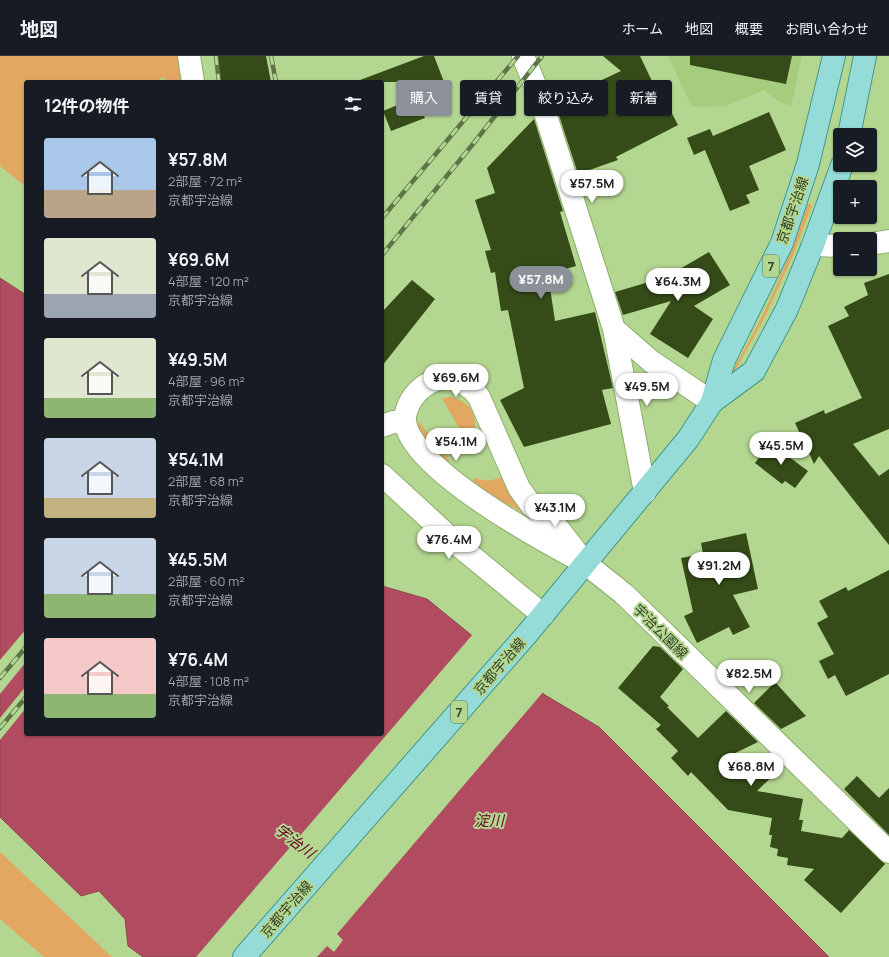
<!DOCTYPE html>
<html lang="ja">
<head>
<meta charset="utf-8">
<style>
  body { margin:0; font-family:Manrope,"Noto Sans JP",sans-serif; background:#242831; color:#f1f3f6; height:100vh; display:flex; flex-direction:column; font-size:15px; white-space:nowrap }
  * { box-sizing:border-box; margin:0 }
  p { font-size:13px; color:#9ea1a6 }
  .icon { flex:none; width:22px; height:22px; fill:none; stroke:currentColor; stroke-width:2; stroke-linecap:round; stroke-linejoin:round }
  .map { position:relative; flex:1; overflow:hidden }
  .panel { position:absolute; left:24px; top:24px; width:360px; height:656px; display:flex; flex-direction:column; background:#171b24; border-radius:4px; box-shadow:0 1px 3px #0004 }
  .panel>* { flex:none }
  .banner { position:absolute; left:396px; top:24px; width:380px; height:36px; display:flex; gap:8px }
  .fabs { position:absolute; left:833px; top:72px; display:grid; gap:8px }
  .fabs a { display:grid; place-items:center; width:44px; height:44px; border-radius:4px; background:#171b24; box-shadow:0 1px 3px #0004; font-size:20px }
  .price { position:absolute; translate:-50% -34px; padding:0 9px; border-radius:14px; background:#fff; color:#222; font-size:13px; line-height:26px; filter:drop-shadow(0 1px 2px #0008) }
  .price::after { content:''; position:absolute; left:50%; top:24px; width:12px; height:9px; margin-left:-6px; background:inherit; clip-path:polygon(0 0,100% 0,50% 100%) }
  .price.on { background:#8c9099; color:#fff }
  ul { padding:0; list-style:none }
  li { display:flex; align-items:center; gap:12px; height:100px; padding:0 20px }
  li span { display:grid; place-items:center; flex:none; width:112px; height:80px; border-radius:4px; color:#555 }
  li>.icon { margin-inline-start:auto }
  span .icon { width:48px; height:48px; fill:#fffc; stroke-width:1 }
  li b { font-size:17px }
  h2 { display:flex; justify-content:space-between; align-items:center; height:48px; padding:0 20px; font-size:17px }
  .pill { padding:0 14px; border-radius:4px; background:#171b24; box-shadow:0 1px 3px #0004; font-size:14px; line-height:36px }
  .pill.on { background:#8c9099; color:#fff }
  header { display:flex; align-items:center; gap:24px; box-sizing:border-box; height:56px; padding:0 20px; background:#171b24; border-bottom:1px solid #363941 }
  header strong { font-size:19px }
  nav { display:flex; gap:22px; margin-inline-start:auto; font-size:14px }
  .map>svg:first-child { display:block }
  .built { fill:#a6cc7e }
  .green { fill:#e2a862 }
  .water { fill:#b14b60; stroke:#8b484e }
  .pier { fill:#b3d690 }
  .building { fill:#354c19 }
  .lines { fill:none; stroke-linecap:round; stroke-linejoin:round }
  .minor-casing { stroke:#8bad68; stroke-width:24 }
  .secondary-casing { stroke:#8bad68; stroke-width:24 }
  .primary-casing { stroke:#459788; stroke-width:24 }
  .minor { stroke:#fff; stroke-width:22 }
  .secondary { stroke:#fff; stroke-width:22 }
  .primary { stroke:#95dcd8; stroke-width:22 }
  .rail-casing { stroke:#5e7449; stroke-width:4.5 }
  .rail { stroke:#b3d690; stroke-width:3; stroke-dasharray:9; stroke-linecap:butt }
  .labels { text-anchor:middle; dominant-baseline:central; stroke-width:4; stroke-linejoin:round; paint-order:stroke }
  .shield { fill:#b3d690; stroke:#596e44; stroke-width:1 }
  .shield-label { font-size:13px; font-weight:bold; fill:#334124 }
  .street-label { font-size:14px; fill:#334124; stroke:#b3d690 }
  .water-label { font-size:15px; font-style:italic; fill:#660024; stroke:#b3d690 }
</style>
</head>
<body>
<header>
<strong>地図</strong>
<nav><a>ホーム</a><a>地図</a><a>概要</a><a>お問い合わせ</a></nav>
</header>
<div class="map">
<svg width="889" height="901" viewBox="0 0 889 901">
  <rect width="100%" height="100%" fill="#b3d690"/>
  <path class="built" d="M 668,0 L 802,0 L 791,50 L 780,46 L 764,34 L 725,50 L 692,51 Z"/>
  <path class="green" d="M 0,0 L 177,0 L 181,26 L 169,26 L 162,21 L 158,26 L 26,26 L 26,131 L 0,110 Z
    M 808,147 L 812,149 L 794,197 L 764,263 L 732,320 L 731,317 C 762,264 789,207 808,147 Z
    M 452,341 C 476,349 476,361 475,384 L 473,385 L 457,369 L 442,342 Z
    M 419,366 L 450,405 L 446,406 L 418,378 L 417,368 Z
    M 504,419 L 545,474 L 514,451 L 493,442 L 470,427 L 475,422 C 486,425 494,426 504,419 Z
    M 0,796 L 112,901 L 44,901 L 0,863 Z"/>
  <path class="water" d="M 0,222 L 26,239 L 26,678 L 382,678 L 382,530 L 427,543 L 545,639 L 599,671 L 829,901 L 143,901 L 128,890 L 125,863 L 99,835 L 81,840 L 0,761 Z"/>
  <path class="pier" d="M 26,573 L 26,606 L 0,638 L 0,604 Z
    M 473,578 L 544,635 L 337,878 L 343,884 L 334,896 L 327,890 L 317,901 L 196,901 Z
    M 26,630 L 26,652 L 0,684 L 0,662 Z"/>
  <path class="building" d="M 214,0 L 266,0 L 271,26 L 218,26 Z
    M 424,0 L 434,0 L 444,26 L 360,26 L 360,24 Z
    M 603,0 L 640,0 L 663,48 L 666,46 L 678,69 L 616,101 L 618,104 L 578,118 L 555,47 L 593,33 L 591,29 L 621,15 Z
    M 690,0 L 792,0 L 786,28 L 690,9 Z
    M 417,41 L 425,62 L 391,75 L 383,55 Z
    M 769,56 L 786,94 L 749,110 L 759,134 L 746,139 L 750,147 L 730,155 L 705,94 L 694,99 L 687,82 L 710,73 L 713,80 Z
    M 534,63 L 563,155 L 560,156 L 576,210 L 548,218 L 555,265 L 595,256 L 613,332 L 602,334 L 611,368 L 524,391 L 500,344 L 524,332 L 508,254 L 501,255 L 495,216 L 491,217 L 485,195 L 491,194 L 475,144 L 495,137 L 487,112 Z
    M 709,196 L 730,229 L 694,250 L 713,263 L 688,302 L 650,278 L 671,245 L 623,259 L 615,236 L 666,221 Z
    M 889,218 L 889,373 L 853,388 L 879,420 L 889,413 L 889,489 L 819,400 L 814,408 L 795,367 L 824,354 L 825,358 L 862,342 L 828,270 L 849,260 L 844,251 L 868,239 L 864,227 Z
    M 412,224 L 435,243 L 382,310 L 382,256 Z
    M 770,387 L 808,415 L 795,432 L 785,425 L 782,428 L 755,407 Z
    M 746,477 L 758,533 L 733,539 L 750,571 L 733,579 L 729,571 L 697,587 L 684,560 L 693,556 L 681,502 L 703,498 L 701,487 Z
    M 889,514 L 889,618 L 846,640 L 835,619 L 828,623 L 819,605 L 834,598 L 817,567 L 828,561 L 819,545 L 846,531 L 848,535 Z
    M 653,590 L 660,591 L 683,613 L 660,641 L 669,650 L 667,651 L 698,682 L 726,655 L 758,686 L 727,701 L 733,714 L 774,701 L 783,710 L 757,735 L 803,743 L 799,764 L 803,764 L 801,775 L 842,782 L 849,774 L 885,808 L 841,857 L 804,824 L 814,813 L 787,809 L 788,802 L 777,800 L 778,793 L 770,791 L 772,779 L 769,779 L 772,762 L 728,754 L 691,716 L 688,720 L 671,702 L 678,695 L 656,673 L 661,669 L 618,632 Z
    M 775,626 L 806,660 L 781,673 L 754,647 Z
    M 857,720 L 879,742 L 889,732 L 889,779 L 844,733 Z"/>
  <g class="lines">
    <defs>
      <path id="minor" d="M 189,0 L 193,26
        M 523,0 L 540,41 L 614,273 L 645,436
        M 870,188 L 889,185
        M 813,189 L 840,190
        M 614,273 L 652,306 L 712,346
        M 447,321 C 461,324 471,330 479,341 L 519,432 L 532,450 L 557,471 L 585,507 C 545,486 410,413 405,365 C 404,360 407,353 409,348 C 417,332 431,324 447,321 Z
        M 382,370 L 393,366 L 405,366
        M 382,419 L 458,489 L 543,559"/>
      <path id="secondary" d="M 585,507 L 624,538 L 889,796"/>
      <path id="primary" d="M 849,79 L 865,0
        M 712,346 L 754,315 L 787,253 L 813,189 L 842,109
        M 244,901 L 527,578 L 688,383 L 712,346 L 724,304 L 782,187 L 808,108 L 834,0"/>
    </defs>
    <use href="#minor" class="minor-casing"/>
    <use href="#secondary" class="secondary-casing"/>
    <use href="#primary" class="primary-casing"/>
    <use href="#minor" class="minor"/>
    <use href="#secondary" class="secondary"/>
    <use href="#primary" class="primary"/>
    <defs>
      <path id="rail" d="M 216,0 L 219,26
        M 271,0 L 276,26
        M 382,162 L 518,0
        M 382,199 L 473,88 L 542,0
        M 0,622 L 26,591
        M 0,672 L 26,641"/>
    </defs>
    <use href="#rail" class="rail-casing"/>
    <use href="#rail" class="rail"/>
  </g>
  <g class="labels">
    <g class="shield">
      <rect x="763" y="199" width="16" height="22" rx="3"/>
      <rect x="451" y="645" width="16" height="22" rx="3"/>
    </g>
    <g class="shield-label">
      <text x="771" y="210">7</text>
      <text x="459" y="656">7</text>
    </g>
    <g class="street-label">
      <text transform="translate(792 154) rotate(-71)">京都宇治線</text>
      <text transform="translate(661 575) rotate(45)">宇治公園線</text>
      <text transform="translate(499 610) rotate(-49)">京都宇治線</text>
      <text transform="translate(286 853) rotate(-49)">京都宇治線</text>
    </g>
    <g class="water-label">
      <text x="489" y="764">淀川</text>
      <text transform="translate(295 785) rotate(37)">宇治川</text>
    </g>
  </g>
</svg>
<div class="fabs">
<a><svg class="icon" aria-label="layers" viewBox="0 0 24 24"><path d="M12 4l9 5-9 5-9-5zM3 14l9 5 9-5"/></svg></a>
<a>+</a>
<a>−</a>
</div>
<b class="price" style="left:592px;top:148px">¥57.5M</b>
<b class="price on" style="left:541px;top:244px">¥57.8M</b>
<b class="price" style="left:678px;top:246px">¥64.3M</b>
<b class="price" style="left:456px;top:342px">¥69.6M</b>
<b class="price" style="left:647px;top:351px">¥49.5M</b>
<b class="price" style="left:456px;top:406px">¥54.1M</b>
<b class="price" style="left:781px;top:410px">¥45.5M</b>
<b class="price" style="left:555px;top:472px">¥43.1M</b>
<b class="price" style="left:449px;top:504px">¥76.4M</b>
<b class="price" style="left:719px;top:530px">¥91.2M</b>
<b class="price" style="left:749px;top:638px">¥82.5M</b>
<b class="price" style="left:751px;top:731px">¥68.8M</b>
<div class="banner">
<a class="pill on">購入</a>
<a class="pill">賃貸</a>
<a class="pill">絞り込み</a>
<a class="pill">新着</a>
</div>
<section class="panel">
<h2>12件の物件<svg class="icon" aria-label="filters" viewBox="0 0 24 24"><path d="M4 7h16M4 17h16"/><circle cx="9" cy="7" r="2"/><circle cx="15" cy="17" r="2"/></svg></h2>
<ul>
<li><span style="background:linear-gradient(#a9c7e8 65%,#b9a48a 0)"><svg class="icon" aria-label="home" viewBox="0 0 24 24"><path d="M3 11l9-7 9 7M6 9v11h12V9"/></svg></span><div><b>¥57.8M</b><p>2部屋 · 72 m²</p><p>京都宇治線</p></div></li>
<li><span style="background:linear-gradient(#dfe7d0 70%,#9aa5b1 0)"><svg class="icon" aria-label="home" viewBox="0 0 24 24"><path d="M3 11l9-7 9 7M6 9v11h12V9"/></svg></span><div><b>¥69.6M</b><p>4部屋 · 120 m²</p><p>京都宇治線</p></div></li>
<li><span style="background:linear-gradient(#dfe7d0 75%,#8fb573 0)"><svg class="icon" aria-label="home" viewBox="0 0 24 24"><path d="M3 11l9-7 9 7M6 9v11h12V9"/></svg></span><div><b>¥49.5M</b><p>4部屋 · 96 m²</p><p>京都宇治線</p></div></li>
<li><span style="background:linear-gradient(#c9d6e8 75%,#c2b280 0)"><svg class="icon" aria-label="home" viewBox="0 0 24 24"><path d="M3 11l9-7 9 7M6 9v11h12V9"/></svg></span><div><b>¥54.1M</b><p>2部屋 · 68 m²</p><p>京都宇治線</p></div></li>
<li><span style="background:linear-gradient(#c9d6e8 70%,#8fb573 0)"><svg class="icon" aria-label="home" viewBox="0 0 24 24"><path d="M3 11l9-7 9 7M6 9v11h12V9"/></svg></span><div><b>¥45.5M</b><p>2部屋 · 60 m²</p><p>京都宇治線</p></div></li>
<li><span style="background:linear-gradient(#f6c9c9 70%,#8fb573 0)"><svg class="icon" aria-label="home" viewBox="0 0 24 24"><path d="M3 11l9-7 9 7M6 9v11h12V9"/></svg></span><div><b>¥76.4M</b><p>4部屋 · 108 m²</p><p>京都宇治線</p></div></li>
</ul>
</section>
</div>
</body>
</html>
